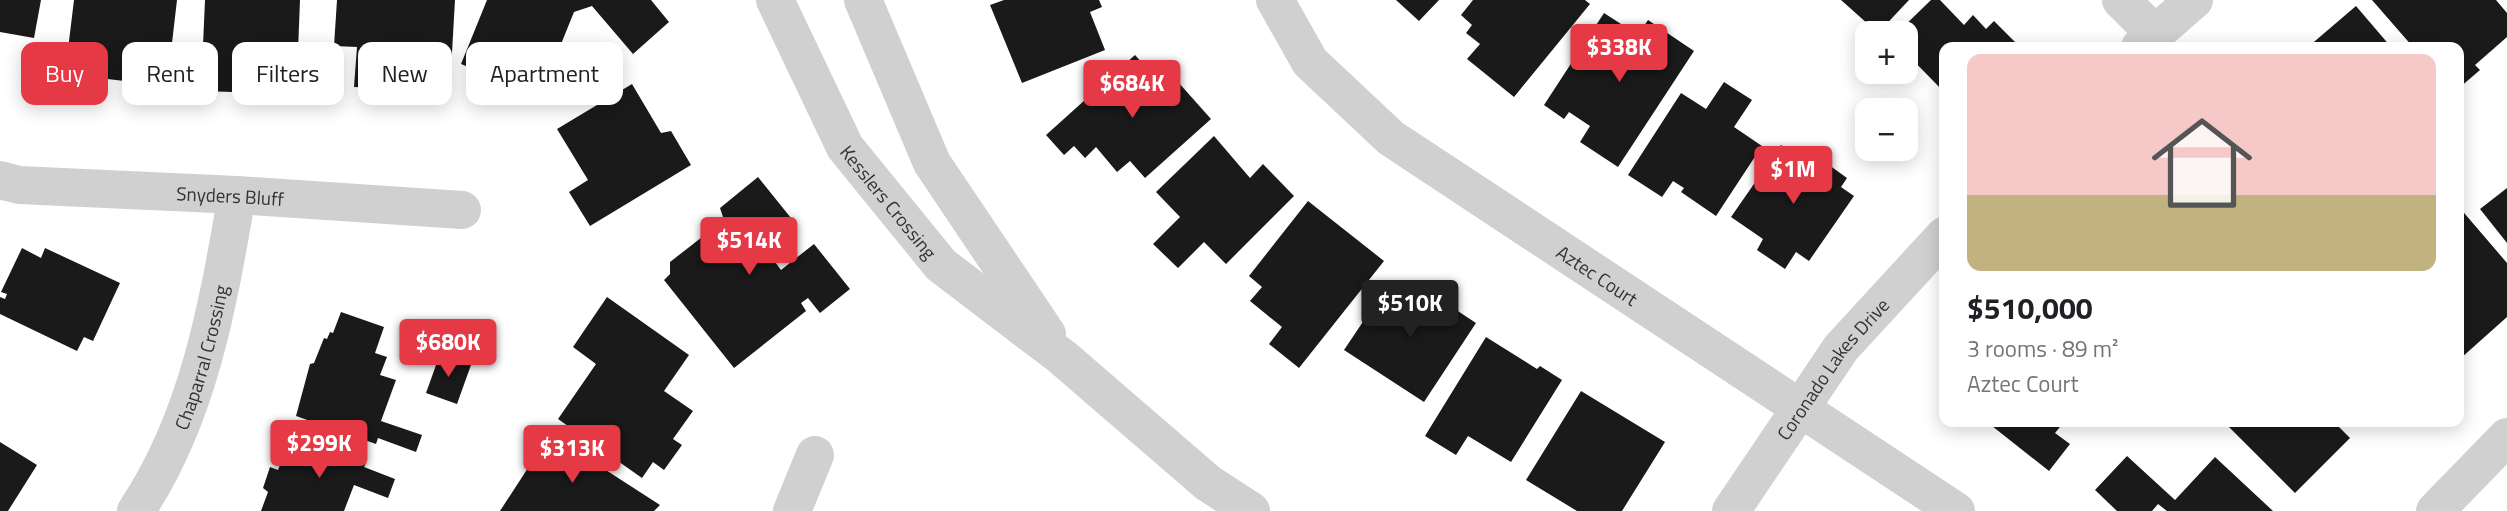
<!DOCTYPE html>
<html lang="en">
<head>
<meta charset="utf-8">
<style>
  body { margin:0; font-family:"Titillium Web",sans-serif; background:#f6f6f6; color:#202124; height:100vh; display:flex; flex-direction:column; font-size:26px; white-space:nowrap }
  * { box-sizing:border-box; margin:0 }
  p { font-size:23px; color:#757577 }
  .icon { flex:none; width:38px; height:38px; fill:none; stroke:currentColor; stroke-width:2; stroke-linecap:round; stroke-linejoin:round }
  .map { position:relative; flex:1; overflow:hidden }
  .sheet { position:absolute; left:1939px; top:42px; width:525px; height:385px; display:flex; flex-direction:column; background:#fff; border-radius:14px; box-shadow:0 4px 18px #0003 }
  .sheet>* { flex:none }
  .banner { position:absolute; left:21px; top:42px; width:665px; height:63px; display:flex; gap:14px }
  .tools { position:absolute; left:1855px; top:21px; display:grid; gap:14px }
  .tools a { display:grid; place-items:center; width:63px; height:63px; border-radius:14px; background:#fff; box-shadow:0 4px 18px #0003; font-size:35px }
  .price { position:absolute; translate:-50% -60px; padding:0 16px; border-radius:7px; background:#e63946; color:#fff; font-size:23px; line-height:46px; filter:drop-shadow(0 2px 4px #0008) }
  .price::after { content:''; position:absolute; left:50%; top:42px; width:21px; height:16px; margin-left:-10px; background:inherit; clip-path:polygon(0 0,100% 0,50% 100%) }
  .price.active { background:#222; color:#fff }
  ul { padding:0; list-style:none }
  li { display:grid; align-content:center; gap:14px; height:371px; padding:0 28px }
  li+li { border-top:2px solid #e0e0e0 }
  li span { display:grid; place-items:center; height:217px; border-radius:14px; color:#555 }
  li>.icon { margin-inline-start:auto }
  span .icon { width:126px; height:126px; fill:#fffc; stroke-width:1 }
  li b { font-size:30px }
  .chip { padding:0 24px; border-radius:14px; background:#fff; box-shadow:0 4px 18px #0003; font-size:24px; line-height:63px }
  .chip.active { background:#e63946; color:#fff }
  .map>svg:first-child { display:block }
  .building { fill:#1a1a1a }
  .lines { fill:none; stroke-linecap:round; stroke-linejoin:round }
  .minor { stroke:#d0d0d0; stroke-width:38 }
  .labels { text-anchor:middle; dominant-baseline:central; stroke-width:7; stroke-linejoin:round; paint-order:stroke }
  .street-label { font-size:19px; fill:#333; stroke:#fff }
</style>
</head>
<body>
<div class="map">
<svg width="2507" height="511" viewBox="0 0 2507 511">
  <rect width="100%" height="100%" fill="#fff"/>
  <path class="building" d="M 0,0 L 41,0 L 34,38 L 0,32 Z
    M 74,0 L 177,0 L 167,86 L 65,74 Z
    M 205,0 L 300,0 L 297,77 L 247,74 L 242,83 L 233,82 L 232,92 L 201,91 Z
    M 337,0 L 455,0 L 451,70 L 400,67 L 398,89 L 354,87 L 357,47 L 334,46 Z
    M 487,0 L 651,0 L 669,22 L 633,54 L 592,6 L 574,12 L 540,96 L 461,64 Z
    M 1004,0 L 1099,0 L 1102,7 L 1090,12 L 1105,50 L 1022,83 L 990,5 Z
    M 1396,0 L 1439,0 L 1419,21 Z
    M 1473,0 L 1585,0 L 1590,4 L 1514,97 L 1467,59 L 1480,44 L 1466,33 L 1472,25 L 1461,15 Z
    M 1841,0 L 1909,0 L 1878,33 Z
    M 1931,0 L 1940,0 L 1964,25 L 1973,15 L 1986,29 L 1994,21 L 2020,47 L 1944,47 L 1944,92 L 1906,53 L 1906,33 L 1897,33 Z
    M 2372,0 L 2496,0 L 2507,13 L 2507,37 L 2475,65 L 2480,70 L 2459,88 L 2459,47 L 2413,47 Z
    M 2356,6 L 2391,47 L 2308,47 Z
    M 1604,13 L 1638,35 L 1648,20 L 1694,51 L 1618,167 L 1580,142 L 1590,126 L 1569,112 L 1564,119 L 1544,105 Z
    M 1135,55 L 1160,83 L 1170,73 L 1211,119 L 1145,178 L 1130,161 L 1117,172 L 1096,147 L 1085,158 L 1074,146 L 1064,155 L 1046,135 Z
    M 1724,82 L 1752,100 L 1734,127 L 1762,146 L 1716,216 L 1681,192 L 1684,188 L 1673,181 L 1662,197 L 1628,175 L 1681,93 L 1706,109 Z
    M 632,84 L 661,133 L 671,131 L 691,165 L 590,226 L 569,192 L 588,180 L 557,129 Z
    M 1214,136 L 1250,178 L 1263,164 L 1294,196 L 1226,264 L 1204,242 L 1178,268 L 1153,244 L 1180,217 L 1156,192 Z
    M 1781,145 L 1809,165 L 1815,155 L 1847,178 L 1841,187 L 1854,196 L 1809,261 L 1796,252 L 1785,269 L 1757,250 L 1763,239 L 1731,217 Z
    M 758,177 L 791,218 L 761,243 L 781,270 L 814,244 L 850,289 L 820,313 L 808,298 L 801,303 L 806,311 L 734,368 L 664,280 L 670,274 L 670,262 L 724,220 L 720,208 Z
    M 2507,188 L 2507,243 L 2480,209 Z
    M 1308,201 L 1384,261 L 1299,368 L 1269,344 L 1282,327 L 1250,301 L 1262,287 L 1249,276 Z
    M 2459,207 L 2507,263 L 2507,317 L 2461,358 Z
    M 22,248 L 41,258 L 45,248 L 120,283 L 93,341 L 84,337 L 77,351 L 0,314 L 0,297 L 5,299 L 7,294 L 1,292 Z
    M 1389,283 L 1406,294 L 1409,289 L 1436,306 L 1441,300 L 1476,323 L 1424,402 L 1344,350 Z
    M 607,297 L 689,355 L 664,391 L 693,411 L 673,439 L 682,445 L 664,470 L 653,462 L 642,478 L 558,419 L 596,364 L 573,347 Z
    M 341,312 L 384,327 L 375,353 L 387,357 L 380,375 L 396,380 L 381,421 L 422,435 L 416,452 L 378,438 L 376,444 L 296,416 L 310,364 L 314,363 L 324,338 L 327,339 L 330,332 L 333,333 Z
    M 1486,337 L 1537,369 L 1540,366 L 1562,380 L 1511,462 L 1468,436 L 1456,455 L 1425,436 Z
    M 440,354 L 471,365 L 457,404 L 426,393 Z
    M 1581,391 L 1665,442 L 1622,511 L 1577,511 L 1526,480 Z
    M 1987,422 L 2064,422 L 2055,433 L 2070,444 L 2049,471 Z
    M 2224,422 L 2334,422 L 2350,438 L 2295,493 Z
    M 550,434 L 660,505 L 654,511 L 500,511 Z
    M 291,435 L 366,463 L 364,467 L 395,479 L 388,498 L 354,485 L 344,511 L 261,511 L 268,492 L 263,488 L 270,467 L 278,470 Z
    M 0,442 L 37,465 L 8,511 L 0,511 Z
    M 2127,456 L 2175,500 L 2215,457 L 2273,511 L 2167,511 L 2158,504 L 2152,511 L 2117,511 L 2095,490 Z"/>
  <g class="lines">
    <g class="minor">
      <path id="s1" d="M 775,0 L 845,147 L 941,265 L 1062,357 L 1208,483 L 1251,511"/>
      <path d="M 863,0 L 932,163 L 1047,334"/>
      <path id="s2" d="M 1275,0 L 1310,62 L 1391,138 L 1956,511"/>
      <path d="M 2121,0 L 2155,34"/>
      <path d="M 2140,47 L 2194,0"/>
      <path id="s3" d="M 0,180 L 19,185 L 237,195 L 462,210"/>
      <path id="s4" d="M 136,511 C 199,417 218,304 237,195"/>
      <path d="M 792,511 L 815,455"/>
      <path id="s5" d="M 1731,511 L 1841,348 L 1944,236"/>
      <path d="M 2435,511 L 2507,437"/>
    </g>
  </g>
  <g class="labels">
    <g class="street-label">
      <text stroke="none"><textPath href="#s3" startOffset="231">Snyders Bluff</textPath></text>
      <text stroke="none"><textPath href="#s1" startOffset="233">Kesslers Crossing</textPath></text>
      <text stroke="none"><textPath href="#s2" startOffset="430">Aztec Court</textPath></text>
      <text stroke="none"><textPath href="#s4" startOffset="168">Chaparral Crossing</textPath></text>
      <text stroke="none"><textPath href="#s5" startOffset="175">Coronado Lakes Drive</textPath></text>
    </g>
  </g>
</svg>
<div class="tools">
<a>+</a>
<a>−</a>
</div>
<b class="price" style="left:1619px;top:84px">$338K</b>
<b class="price" style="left:1132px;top:120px">$684K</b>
<b class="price" style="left:1793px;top:206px">$1M</b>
<b class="price" style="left:749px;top:277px">$514K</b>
<b class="price active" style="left:1410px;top:340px">$510K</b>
<b class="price" style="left:448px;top:379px">$680K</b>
<b class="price" style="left:319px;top:480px">$299K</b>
<b class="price" style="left:572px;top:485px">$313K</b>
<div class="banner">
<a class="chip active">Buy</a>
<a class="chip">Rent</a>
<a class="chip">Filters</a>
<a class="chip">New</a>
<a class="chip">Apartment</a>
</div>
<section class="sheet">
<ul>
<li><span style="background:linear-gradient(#f6c9c9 65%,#c2b280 0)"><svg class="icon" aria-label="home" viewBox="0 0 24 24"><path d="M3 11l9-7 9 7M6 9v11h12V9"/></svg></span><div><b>$510,000</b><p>3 rooms · 89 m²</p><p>Aztec Court</p></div></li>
</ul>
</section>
</div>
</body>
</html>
